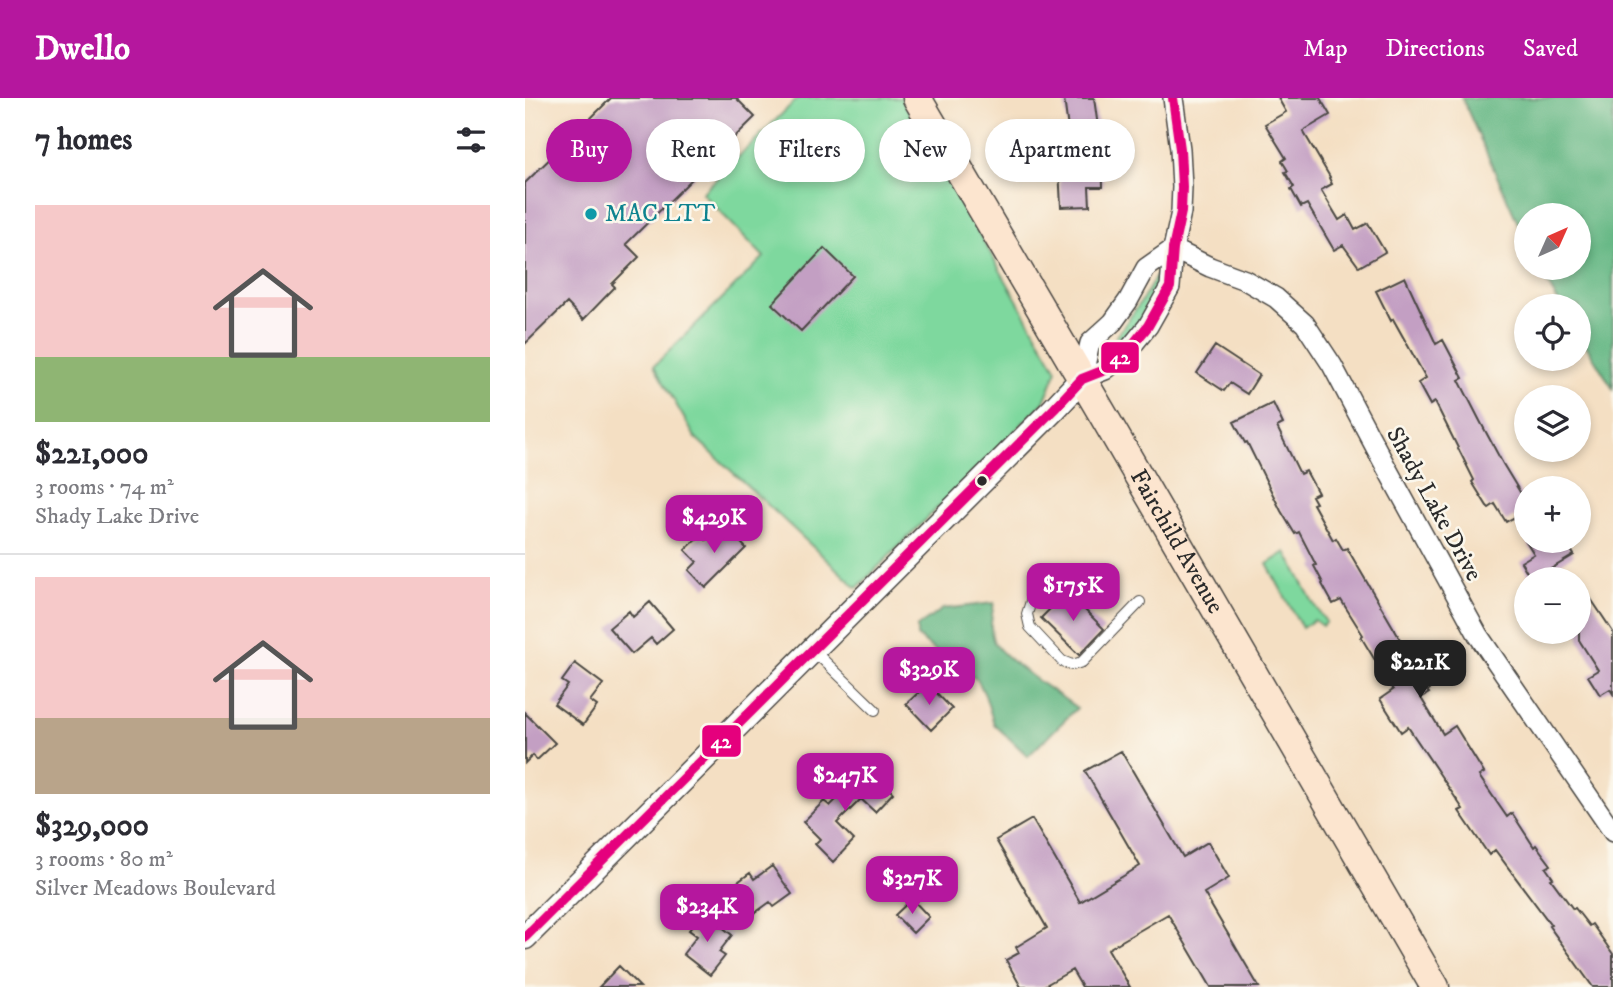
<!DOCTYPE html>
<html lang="en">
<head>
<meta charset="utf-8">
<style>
  body { margin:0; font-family:"IM FELL DW Pica",serif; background:#f2f2f3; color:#2b2b33; height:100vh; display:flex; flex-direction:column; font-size:26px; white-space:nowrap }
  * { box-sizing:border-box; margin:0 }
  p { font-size:23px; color:#7c7c81 }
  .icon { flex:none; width:38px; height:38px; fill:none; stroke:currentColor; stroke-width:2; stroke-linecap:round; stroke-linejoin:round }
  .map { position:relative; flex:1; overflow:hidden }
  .side { display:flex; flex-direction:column; background:#fff; width:525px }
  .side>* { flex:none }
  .banner { position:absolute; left:21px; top:21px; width:665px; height:63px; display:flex; gap:14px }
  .needle { width:46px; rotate:45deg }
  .fabs { position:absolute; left:989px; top:105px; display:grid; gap:14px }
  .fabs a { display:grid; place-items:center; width:77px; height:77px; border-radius:50%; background:#fff; box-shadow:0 4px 10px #0003; font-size:35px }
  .price { position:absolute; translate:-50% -60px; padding:0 16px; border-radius:14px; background:#b5179e; color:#fff; font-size:23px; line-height:46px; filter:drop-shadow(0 2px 4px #0008) }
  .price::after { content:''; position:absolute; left:50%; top:42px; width:21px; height:16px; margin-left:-10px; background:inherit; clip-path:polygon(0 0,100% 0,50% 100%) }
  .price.on { background:#222; color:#fff }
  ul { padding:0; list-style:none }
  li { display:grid; align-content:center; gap:14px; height:371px; padding:0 35px }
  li+li { border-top:2px solid #e1e1e2 }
  li span { display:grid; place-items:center; height:217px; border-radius:0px; color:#555 }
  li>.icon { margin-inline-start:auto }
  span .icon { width:126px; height:126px; fill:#fffc; stroke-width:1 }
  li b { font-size:30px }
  h2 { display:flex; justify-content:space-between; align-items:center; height:84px; padding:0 35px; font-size:30px }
  .pill { padding:0 24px; border-radius:32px; background:#fff; box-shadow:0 4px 10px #0003; font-size:24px; line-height:63px }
  .pill.on { background:#b5179e; color:#fff }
  header { display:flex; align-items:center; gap:42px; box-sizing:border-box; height:98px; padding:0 35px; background:#b5179e; color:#fff }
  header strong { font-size:33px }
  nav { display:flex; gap:38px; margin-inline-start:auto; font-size:24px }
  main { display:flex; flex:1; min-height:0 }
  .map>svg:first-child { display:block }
  .green { fill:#7ed89e; stroke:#548264; stroke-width:2 }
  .forest { fill:#66b885; stroke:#487258; stroke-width:2 }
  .building { fill:#c39fc3 }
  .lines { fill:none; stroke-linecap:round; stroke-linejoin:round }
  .service-casing { stroke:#494642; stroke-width:12 }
  .minor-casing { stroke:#494642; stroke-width:22 }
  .tertiary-casing { stroke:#494642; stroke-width:27 }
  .secondary-casing { stroke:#494642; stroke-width:31 }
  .service { stroke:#fff; stroke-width:10 }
  .minor { stroke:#fff; stroke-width:19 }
  .tertiary { stroke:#fff; stroke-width:24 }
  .secondary { stroke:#fce5cf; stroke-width:28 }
  .bus-1-casing { stroke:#fbf7ec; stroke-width:16 }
  .bus-1 { stroke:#e5007d; stroke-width:10 }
  .culture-dot { fill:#0f9aa8; stroke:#fbf7ec; stroke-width:2.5 }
  .bus-dot { fill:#2b2b2b; stroke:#fbf7ec; stroke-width:2.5 }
  .labels { text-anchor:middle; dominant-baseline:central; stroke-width:5; stroke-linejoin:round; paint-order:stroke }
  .culture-label { font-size:24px; fill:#0d838f; stroke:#fbf7ec; text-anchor:start }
  .street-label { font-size:24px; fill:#2b2b2b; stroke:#fbf7ec }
  .line-badge { stroke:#fbf7ec; stroke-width:2.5 }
  .badge-label { font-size:19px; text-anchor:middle; font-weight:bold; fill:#fff }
</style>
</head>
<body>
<header>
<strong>Dwello</strong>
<nav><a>Map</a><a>Directions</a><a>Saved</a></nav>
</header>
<main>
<section class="side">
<h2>7 homes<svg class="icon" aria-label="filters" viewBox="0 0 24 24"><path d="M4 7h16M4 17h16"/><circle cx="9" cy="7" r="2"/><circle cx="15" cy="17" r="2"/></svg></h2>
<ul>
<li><span style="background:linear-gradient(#f6c9c9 70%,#8fb573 0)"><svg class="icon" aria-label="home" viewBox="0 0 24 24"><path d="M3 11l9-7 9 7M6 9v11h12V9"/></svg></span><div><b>$221,000</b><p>3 rooms · 74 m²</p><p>Shady Lake Drive</p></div></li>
<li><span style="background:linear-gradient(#f6c9c9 65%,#b9a48a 0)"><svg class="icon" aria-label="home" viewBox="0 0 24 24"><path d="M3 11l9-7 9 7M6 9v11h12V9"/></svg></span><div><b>$329,000</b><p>3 rooms · 80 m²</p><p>Silver Meadows Boulevard</p></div></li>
</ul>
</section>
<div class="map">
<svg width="1088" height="889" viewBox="0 0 1088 889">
  <rect width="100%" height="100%" fill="#fbf7ec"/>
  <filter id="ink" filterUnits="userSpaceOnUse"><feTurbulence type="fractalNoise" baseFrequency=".0143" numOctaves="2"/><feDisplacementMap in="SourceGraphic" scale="14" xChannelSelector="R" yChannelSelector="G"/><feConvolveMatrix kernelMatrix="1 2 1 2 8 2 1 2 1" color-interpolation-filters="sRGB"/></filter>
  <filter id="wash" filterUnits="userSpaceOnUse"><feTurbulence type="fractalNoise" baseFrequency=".00686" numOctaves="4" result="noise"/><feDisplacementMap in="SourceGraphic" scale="28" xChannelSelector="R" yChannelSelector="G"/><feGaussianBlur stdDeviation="1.57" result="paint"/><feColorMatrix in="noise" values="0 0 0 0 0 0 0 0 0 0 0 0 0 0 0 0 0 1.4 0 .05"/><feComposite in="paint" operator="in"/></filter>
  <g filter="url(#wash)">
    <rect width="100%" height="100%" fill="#f4dfc3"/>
    <path class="green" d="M 273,0 L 377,0 L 532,272 L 519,304 L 332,490 L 170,339 L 129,268 L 239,159 L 177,95 Z
      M 632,177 L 635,177 L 639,182 C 626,209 609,234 588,256 L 585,255 L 584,250 L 587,245 L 618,201 Z
      M 761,454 L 790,508 L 801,524 L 797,528 L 789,522 L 777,530 L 742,466 Z"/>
    <path class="forest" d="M 937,0 L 1088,0 L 1088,291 L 1054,236 L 1054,208 L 1036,208 L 1013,170 L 1054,170 L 1054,117 L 1001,117 L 1001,143 Z
      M 469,505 C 467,517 464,530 468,542 C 474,559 535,597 552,610 L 503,658 L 469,626 L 460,597 L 452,581 L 431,570 L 392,538 L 392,529 L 418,511 Z"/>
    <g id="blocks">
      <path class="building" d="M 86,0 L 211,0 L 230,19 L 101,146 L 114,159 L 87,186 L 90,189 L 58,222 L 42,205 L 0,246 L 0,85 L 36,50 L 32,46 L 50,28 L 54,32 Z
        M 539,0 L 569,0 L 577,58 L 578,89 L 564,89 L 565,108 L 536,109 L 534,69 L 548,69 Z
        M 753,0 L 795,0 L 805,17 L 778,33 L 805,79 L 804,80 L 807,86 L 796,92 L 814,122 L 822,117 L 830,132 L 843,125 L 860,154 L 834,169 L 818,147 L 809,152 L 782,106 L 776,109 L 766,91 L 769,89 L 760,74 L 763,73 L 757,63 L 761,60 L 740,26 L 761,14 Z
        M 299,150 L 328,178 L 276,233 L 247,206 Z
        M 880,179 L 911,246 L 918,242 L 938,280 L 934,282 L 955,323 L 978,366 L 1001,404 L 1001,413 L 981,424 L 970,406 L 964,410 L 962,408 L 947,384 L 949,382 L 910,304 L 905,307 L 893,285 L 901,280 L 868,221 L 866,223 L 851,193 Z
        M 690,248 L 734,277 L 722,296 L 705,285 L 699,293 L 672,275 Z
        M 748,305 L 758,326 L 752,329 L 775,376 L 781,373 L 793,395 L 787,398 L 791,405 L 788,406 L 808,442 L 811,440 L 818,452 L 822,450 L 882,553 L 859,568 L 894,575 L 905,591 L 902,593 L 904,595 L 896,600 L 918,636 L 930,628 L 959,675 L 954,678 L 982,719 L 987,715 L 1009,749 L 1011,747 L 1026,767 L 1021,770 L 1028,780 L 1026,781 L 1048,811 L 1050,810 L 1064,828 L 1067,826 L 1088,856 L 1088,889 L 1068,889 L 1024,828 L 1026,827 L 970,752 L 964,757 L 934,713 L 938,711 L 883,629 L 876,634 L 855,601 L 868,592 L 836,539 L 838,537 L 816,502 L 808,506 L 797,486 L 798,485 L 789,468 L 791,467 L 774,434 L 770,436 L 756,413 L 722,344 L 720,345 L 709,324 Z
        M 198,426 L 221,450 L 181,490 L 164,472 L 172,464 L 160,452 L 176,437 L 181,442 Z
        M 1001,443 L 1041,443 L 1049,457 L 1026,471 L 1027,473 L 1014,481 L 1006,481 L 996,464 L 1009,456 Z
        M 1054,484 L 1065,502 L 1066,501 L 1088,534 L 1088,596 L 1085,591 L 1075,597 L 1063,578 L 1073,572 L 1054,542 Z
        M 542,494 L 579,531 L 554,557 L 516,520 Z
        M 125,504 L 148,531 L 131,546 L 126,540 L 107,556 L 84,530 L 104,513 L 108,519 Z
        M 50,565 L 78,586 L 65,603 L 72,608 L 58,627 L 29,606 L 43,587 L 37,583 Z
        M 403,586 L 427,611 L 406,632 L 381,606 Z
        M 0,615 L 30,645 L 12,662 L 8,657 L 0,665 Z
        M 596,653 L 658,759 L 683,744 L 704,780 L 679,795 L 734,889 L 686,889 L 643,816 L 583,851 L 605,889 L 557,889 L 547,872 L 517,889 L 496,889 L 481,862 L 494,855 L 491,849 L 522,830 L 471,742 L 507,721 L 555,804 L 615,768 L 560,673 Z
        M 341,672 L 347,678 L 350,675 L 368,695 L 350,714 L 336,701 L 312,725 L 329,742 L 308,764 L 290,746 L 295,741 L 278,724 L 299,703 L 305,708 Z
        M 247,768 L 267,796 L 249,809 L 245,804 L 227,817 L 206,789 L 225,775 L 229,781 Z
        M 387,801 L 404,819 L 388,835 L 370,817 Z
        M 179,814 L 207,837 L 194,854 L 200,858 L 185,877 L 158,856 L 172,838 L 164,832 Z
        M 94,868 L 115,889 L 74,889 Z"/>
    </g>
  </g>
  <g filter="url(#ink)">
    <use href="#blocks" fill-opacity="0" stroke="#494642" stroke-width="2"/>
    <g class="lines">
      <defs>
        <path id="service" d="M 514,478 L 502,516 L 505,529 L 537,563 L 547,567 L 557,564 L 615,504
          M 288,552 L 350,612"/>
        <path id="minor" d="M 648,151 L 685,169 L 720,182 L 751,200 L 780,226 L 807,267 L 861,369 L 953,537 L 1088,734
          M 557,281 L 580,272 L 601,255 L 623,228 L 645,189 L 648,151 L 656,114 L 657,89 L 655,51 L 648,0
          M 557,281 L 565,245 L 588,224 L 603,203 L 621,170 L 648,151"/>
        <path id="tertiary" d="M 0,839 L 529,311 L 557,281"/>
        <g id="secondary">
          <path id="s1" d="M 392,0 L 577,315 L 910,889"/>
        </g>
      </defs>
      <use href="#service" class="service-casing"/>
      <use href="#minor" class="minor-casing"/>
      <use href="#tertiary" class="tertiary-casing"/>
      <use href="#secondary" class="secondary-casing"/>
      <use href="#service" class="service"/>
      <use href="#minor" class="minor"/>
      <use href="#tertiary" class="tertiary"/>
      <use href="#secondary" class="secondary"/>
      <defs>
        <path id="bus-1" d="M 0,839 L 529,311 L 557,281 L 580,272 L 601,255 L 623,228 L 645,189 L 648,151 L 656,114 L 657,89 L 655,51 L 648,0"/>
      </defs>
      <use href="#bus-1" class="bus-1-casing"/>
      <use href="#bus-1" class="bus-1"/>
    </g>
  </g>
  <circle class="culture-dot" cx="66" cy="116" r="7"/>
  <circle class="bus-dot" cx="457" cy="383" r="6"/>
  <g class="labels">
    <g class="culture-label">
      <text x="80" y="116">MAC LTT</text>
    </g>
    <g class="street-label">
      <text transform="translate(909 406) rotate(61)">Shady Lake Drive</text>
      <text stroke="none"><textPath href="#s1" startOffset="514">Fairchild Avenue</textPath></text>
    </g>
  </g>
  <g class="line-badge">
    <rect x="575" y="243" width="40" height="33" rx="7" fill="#e5007d"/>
    <rect x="176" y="626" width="41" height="34" rx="7" fill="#e5007d"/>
  </g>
  <g class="badge-label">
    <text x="595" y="266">42</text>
    <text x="196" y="650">42</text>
  </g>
</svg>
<div class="fabs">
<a><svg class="needle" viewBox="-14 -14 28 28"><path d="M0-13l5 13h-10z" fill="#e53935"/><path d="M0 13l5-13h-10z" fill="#7c7c81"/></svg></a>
<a><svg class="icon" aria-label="locate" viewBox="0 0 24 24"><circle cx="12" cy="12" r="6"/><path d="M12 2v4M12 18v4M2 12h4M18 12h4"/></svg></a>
<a><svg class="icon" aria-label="layers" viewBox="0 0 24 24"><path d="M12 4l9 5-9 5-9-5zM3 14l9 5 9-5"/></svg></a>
<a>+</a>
<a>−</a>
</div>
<b class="price" style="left:189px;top:457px">$429K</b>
<b class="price" style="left:548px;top:525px">$175K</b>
<b class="price on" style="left:895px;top:602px">$221K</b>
<b class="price" style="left:404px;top:609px">$329K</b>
<b class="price" style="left:320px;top:715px">$247K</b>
<b class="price" style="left:387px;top:818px">$327K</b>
<b class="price" style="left:182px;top:846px">$234K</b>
<div class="banner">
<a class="pill on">Buy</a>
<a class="pill">Rent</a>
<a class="pill">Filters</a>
<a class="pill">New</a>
<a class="pill">Apartment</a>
</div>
</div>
</main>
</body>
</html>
